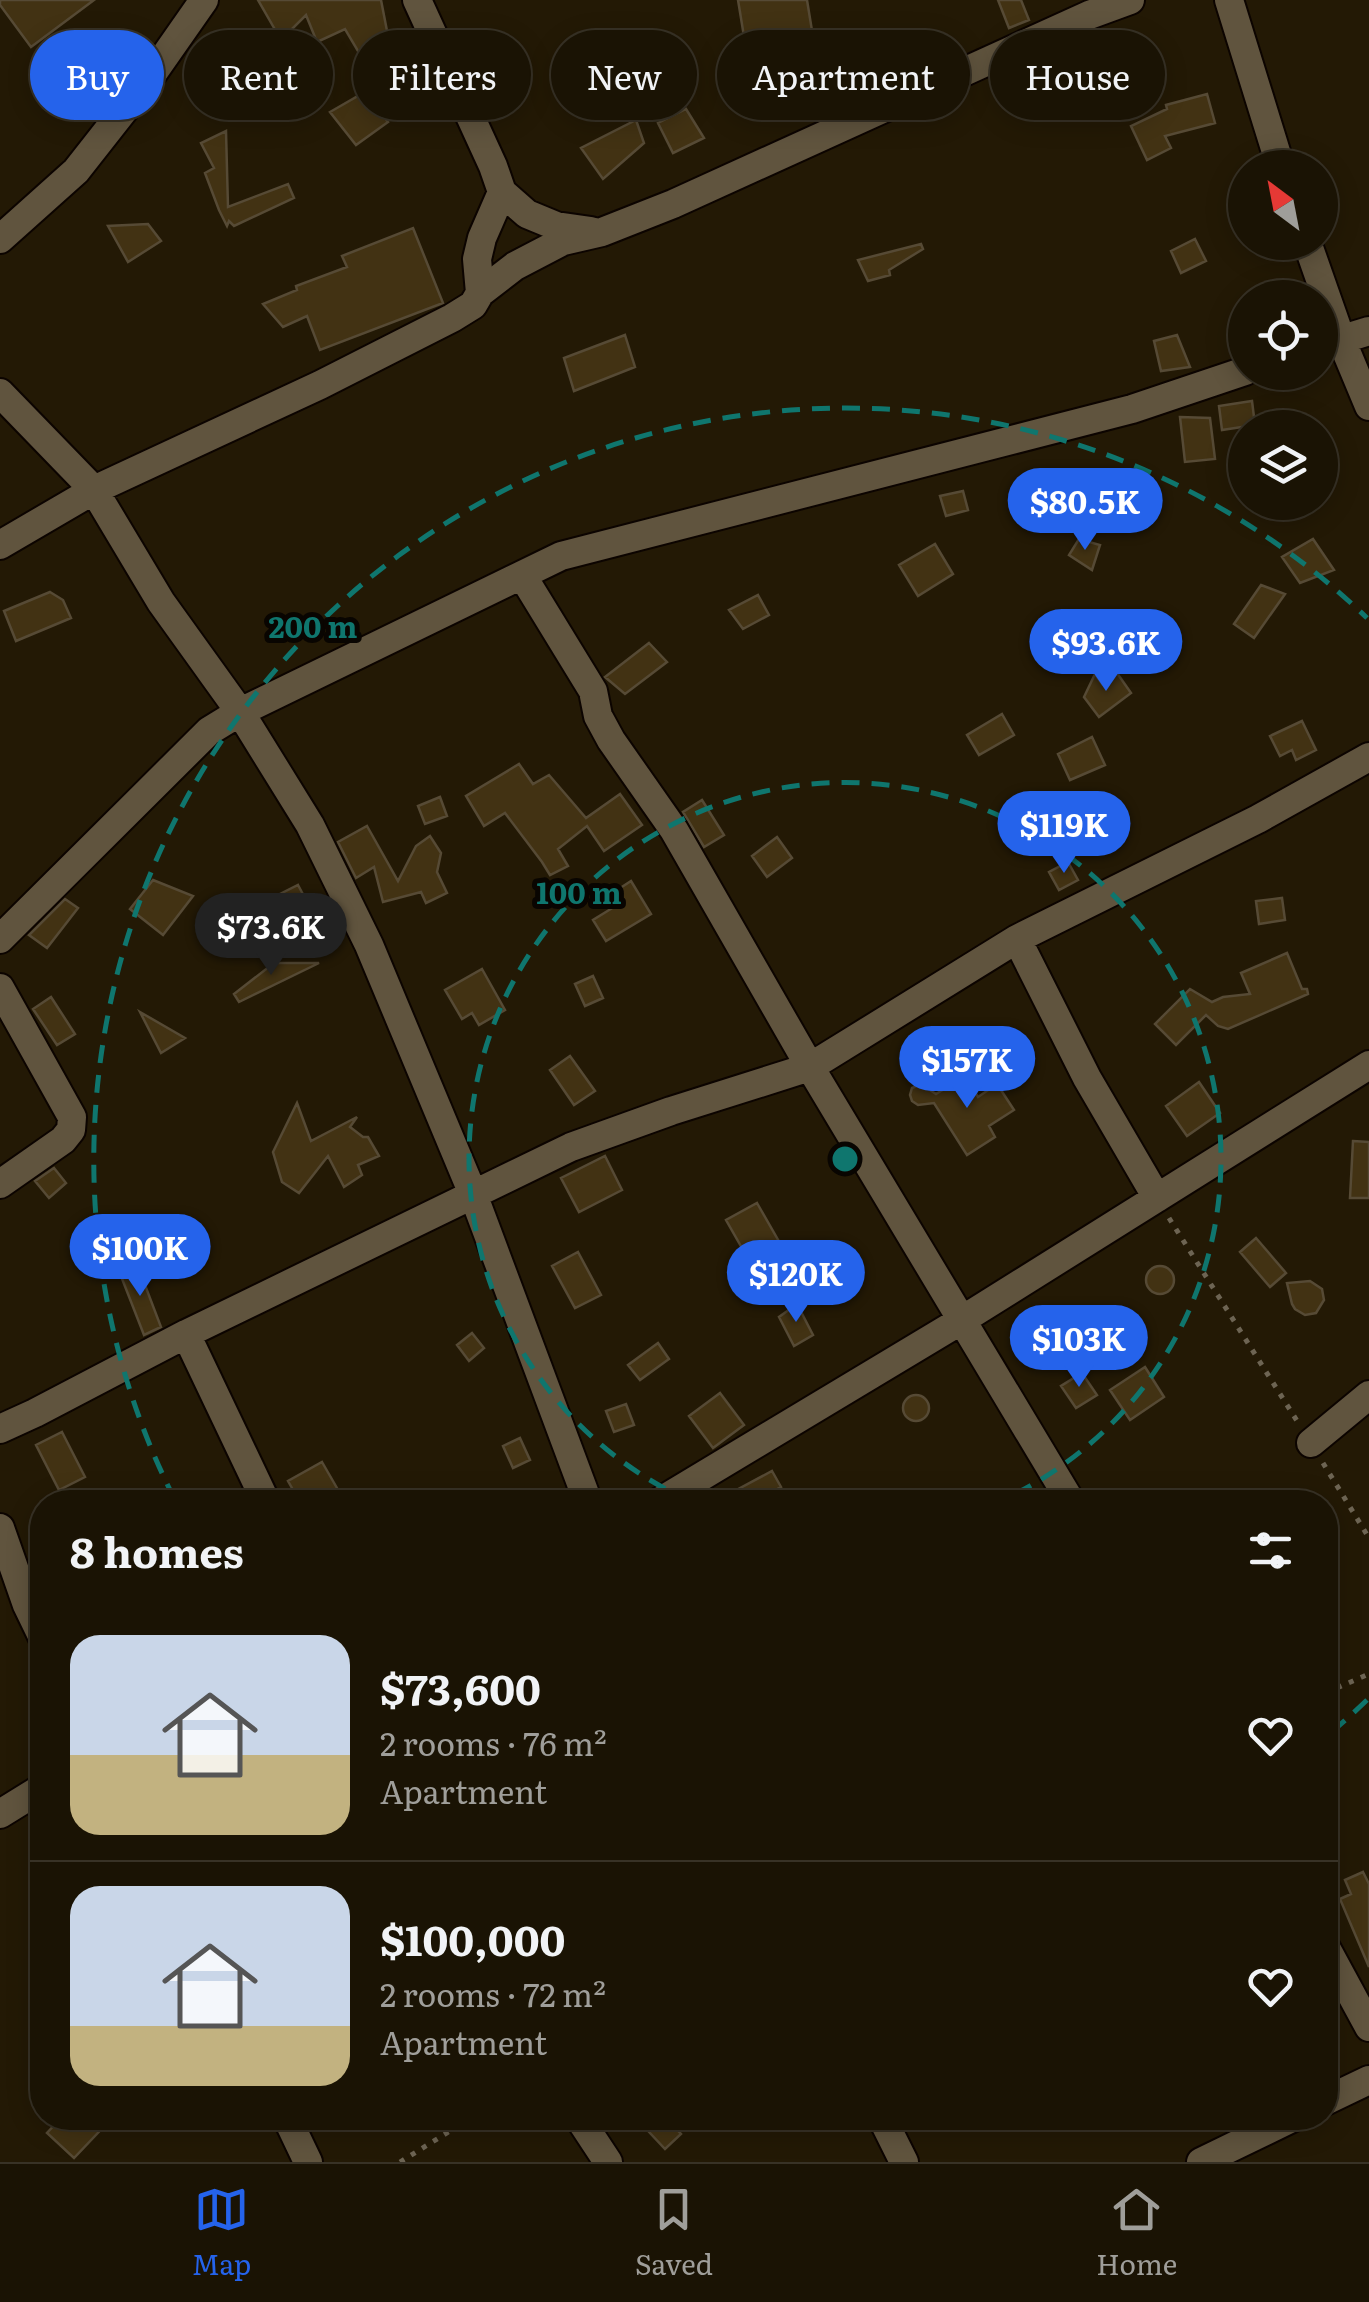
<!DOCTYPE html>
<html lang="en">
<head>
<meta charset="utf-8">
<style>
  body { margin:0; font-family:Literata,serif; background:#272013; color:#f1f3f6; height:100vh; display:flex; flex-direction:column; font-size:38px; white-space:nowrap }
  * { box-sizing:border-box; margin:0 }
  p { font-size:32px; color:#9f9e9a }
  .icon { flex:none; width:55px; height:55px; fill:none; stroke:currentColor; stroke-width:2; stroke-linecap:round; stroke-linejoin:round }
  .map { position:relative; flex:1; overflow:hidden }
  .details { position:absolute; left:30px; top:1490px; width:1308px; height:640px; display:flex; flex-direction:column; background:#1a1304; border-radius:40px; box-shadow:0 5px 25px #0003,0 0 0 2px #383226 }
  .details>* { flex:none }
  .guide { position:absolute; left:30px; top:30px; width:1310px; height:90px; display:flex; gap:20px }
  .needle { width:65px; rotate:328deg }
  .tools { position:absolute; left:1228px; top:150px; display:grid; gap:20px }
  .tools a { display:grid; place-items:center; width:110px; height:110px; border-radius:50%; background:#1a1304; box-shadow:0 5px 25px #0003,0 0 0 2px #383226; font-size:50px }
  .price { position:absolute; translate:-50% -85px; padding:0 22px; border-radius:35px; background:#2563eb; color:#fff; font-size:32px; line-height:65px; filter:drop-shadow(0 2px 5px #0008) }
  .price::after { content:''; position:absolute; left:50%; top:60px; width:30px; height:22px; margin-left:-15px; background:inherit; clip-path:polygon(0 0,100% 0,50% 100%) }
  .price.current { background:#222; color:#fff }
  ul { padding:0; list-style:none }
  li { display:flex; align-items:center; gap:30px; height:250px; padding:0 40px }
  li+li { border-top:2px solid #383226 }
  li span { display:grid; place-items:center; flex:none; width:280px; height:200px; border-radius:30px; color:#555 }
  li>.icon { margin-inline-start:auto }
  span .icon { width:120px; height:120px; fill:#fffc; stroke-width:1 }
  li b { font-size:42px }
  h2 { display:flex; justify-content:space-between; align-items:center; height:120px; padding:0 40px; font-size:42px }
  .pill { padding:0 35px; border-radius:45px; background:#1a1304; box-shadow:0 5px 25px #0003,0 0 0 2px #383226; font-size:35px; line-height:90px }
  .pill.current { background:#2563eb; color:#fff }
  .dock { display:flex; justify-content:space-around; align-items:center; height:140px; border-top:2px solid #383226; background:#1a1304; font-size:28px; color:#9f9e9a }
  .dock a { display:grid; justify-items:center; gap:5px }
  .dock .current { color:#2563eb }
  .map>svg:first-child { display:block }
  .building { fill:#423213; stroke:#564a35; stroke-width:2.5 }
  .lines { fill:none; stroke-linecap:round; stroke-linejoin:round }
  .street-casing { stroke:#0c0400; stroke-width:32 }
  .path { stroke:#6d6453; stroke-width:5; stroke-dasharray:5 8; stroke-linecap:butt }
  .street { stroke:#60543e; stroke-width:28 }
  .ring { fill:none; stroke:#0f766e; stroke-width:5; stroke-dasharray:18 12 }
  .centre { fill:#0f766e; stroke:#090501; stroke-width:5 }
  .ring-label { font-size:30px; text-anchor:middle; font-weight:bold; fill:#0f766e; stroke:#090501; stroke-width:10; stroke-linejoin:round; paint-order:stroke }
</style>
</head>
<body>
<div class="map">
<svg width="1369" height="2162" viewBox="0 0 1369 2162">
  <rect width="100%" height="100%" fill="#231905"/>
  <path class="building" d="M 0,0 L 94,0 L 31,47 L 0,5 Z
    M 258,0 L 381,0 L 388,36 L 395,33 L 406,61 L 394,73 L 371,73 L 345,29 L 317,42 L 306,15 L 281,40 Z
    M 738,0 L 807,0 L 815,49 L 847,30 L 867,48 L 797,87 L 760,103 L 735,106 L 729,76 L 749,67 Z
    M 998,0 L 1021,0 L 1029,20 L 1009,28 Z
    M 365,92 L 388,122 L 356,145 L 330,112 Z
    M 1207,94 L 1215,123 L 1165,136 L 1171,148 L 1147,160 L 1131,126 L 1167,109 L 1166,105 Z
    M 686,109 L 704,138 L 673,153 L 658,123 Z
    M 636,120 L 644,143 L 603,179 L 581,148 Z
    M 226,131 L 228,207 L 288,184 L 294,198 L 234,226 L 229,221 L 227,226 L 219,210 L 205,173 L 214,168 L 201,143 Z
    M 148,224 L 161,241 L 128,262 L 108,226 Z
    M 413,228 L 443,303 L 320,350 L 307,316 L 283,327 L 263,304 L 297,290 L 296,286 L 347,267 L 342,256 Z
    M 1195,239 L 1206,261 L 1181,273 L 1171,251 Z
    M 921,244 L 923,249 L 889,270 L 890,275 L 868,281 L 858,260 Z
    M 625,335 L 635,367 L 574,391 L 564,358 Z
    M 1177,335 L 1190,367 L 1161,371 L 1154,341 Z
    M 1252,401 L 1255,425 L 1222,430 L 1219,406 Z
    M 1180,417 L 1210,418 L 1215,459 L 1185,462 Z
    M 963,491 L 968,510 L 946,516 L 940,496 Z
    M 1079,539 L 1100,545 L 1092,570 L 1069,555 Z
    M 1313,539 L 1334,570 L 1300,583 L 1282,557 Z
    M 935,544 L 953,574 L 918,596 L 899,565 Z
    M 1261,585 L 1285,594 L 1254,638 L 1234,624 Z
    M 50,592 L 63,600 L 71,618 L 16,641 L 4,611 Z
    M 758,595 L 769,615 L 743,629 L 729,610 Z
    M 649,643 L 667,662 L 625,694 L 605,677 Z
    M 1117,673 L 1131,693 L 1099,717 L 1084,697 L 1095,674 L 1102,684 Z
    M 1002,714 L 1014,735 L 979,755 L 967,735 Z
    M 1302,721 L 1316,750 L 1296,760 L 1292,750 L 1280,756 L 1270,736 Z
    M 1092,737 L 1105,765 L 1070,780 L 1058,754 Z
    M 519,764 L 533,784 L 549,775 L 586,818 L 620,794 L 642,825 L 604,851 L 587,826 L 558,849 L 568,866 L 550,875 L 542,862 L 505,813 L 484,826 L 466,796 Z
    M 1030,793 L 1040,812 L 1022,820 L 1013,802 Z
    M 440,797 L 447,816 L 425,824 L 418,806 Z
    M 702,800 L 724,835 L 704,847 L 683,812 Z
    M 367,826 L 398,881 L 416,846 L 430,836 L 441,853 L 437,872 L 447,893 L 426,903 L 421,892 L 383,902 L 374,867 L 356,878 L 338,842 Z
    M 777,837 L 792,858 L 767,877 L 752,856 Z
    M 1068,862 L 1078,880 L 1059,890 L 1049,872 Z
    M 153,880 L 193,896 L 163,935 L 130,909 Z
    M 631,881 L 651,914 L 606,941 L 593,920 L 614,907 L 611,894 Z
    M 298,885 L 314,915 L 291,927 L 276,896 Z
    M 1282,898 L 1285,920 L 1259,924 L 1256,901 Z
    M 65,899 L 78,908 L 47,948 L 29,935 Z
    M 1287,953 L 1302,989 L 1307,989 L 1308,994 L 1228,1029 L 1218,1026 L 1206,1015 L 1176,1045 L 1155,1024 L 1190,989 L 1212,1002 L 1223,997 L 1250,994 L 1241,973 Z
    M 274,963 L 319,963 L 239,1002 L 234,994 Z
    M 482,969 L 505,1010 L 479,1025 L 472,1013 L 462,1019 L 445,990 Z
    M 593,976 L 603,998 L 585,1006 L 575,984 Z
    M 51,997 L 75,1034 L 57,1045 L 33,1009 Z
    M 140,1012 L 185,1038 L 161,1053 Z
    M 570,1056 L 595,1091 L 574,1105 L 550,1070 Z
    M 965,1076 L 978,1097 L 997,1084 L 1014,1110 L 989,1126 L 995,1137 L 967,1155 L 934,1103 L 918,1105 L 912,1101 L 910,1095 L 912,1088 L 921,1084 L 936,1094 Z
    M 1199,1082 L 1220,1113 L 1187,1136 L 1166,1106 Z
    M 297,1103 L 311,1141 L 357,1117 L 350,1127 L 363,1137 L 368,1137 L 379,1156 L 358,1165 L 362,1175 L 344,1187 L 328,1156 L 299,1193 L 282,1182 L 273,1152 Z
    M 1353,1141 L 1369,1142 L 1369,1198 L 1350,1198 Z
    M 605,1156 L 622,1190 L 579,1212 L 561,1178 Z
    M 54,1168 L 66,1183 L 49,1198 L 35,1181 Z
    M 757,1203 L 785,1252 L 754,1269 L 726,1220 Z
    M 1256,1238 L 1286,1273 L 1270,1287 L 1240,1252 Z
    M 578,1252 L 601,1295 L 575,1308 L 552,1266 Z
    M 137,1264 L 161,1327 L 144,1335 L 119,1271 Z
    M1146 1280a14 14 0 1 1 28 0a14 14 0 1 1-28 0Z
    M 1310,1281 L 1322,1289 L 1324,1300 L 1316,1313 L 1305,1315 L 1295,1309 L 1292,1304 L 1287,1283 Z
    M 797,1304 L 813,1335 L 794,1346 L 779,1317 Z
    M 472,1333 L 484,1348 L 469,1361 L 457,1345 Z
    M 658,1343 L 669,1359 L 640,1380 L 628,1365 Z
    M 1145,1367 L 1164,1397 L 1130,1420 L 1110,1390 Z
    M 1082,1373 L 1097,1395 L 1076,1408 L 1061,1386 Z
    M 720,1393 L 744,1425 L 713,1448 L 689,1416 Z
    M903 1408a13 13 0 1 1 26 0a13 13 0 1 1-26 0Z
    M 626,1404 L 634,1425 L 614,1432 L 606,1411 Z
    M 62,1432 L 85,1477 L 59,1490 L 36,1445 Z
    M 520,1438 L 530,1460 L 513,1468 L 503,1446 Z
    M 322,1462 L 345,1502 L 300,1502 L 288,1481 Z
    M 772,1471 L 781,1487 L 752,1502 L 714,1502 Z
    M 1363,1872 L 1369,1884 L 1369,1967 L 1340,1899 L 1351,1894 L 1345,1880 Z
    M 61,2118 L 112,2118 L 74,2158 L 47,2133 Z
    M 636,2118 L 666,2118 L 681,2134 L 665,2149 Z"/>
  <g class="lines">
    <defs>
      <path id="street" d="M 417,0 L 493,166 L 502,192 L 527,214 L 556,226 L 591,231
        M 1229,0 L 1281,168
        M 0,239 L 76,171 L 153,73 L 204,0
        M 1307,242 L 1341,339 L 1369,406
        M 480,293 L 477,259 L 482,238 L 502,192
        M 1320,346 L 1369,331
        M 0,393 L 94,490 L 161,602 L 240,712 L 310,825 L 369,945 L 473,1194 L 588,1502
        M 0,545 L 94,490 L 320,385 L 452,318 L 473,305 L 480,293 L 515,266 L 563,241 L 602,232 L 673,204 L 1089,15 L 1130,0
        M 522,575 L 593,691 L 598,716 L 611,740 L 674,830 L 810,1067 L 1071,1502
        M 0,939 L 209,731 L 240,712 L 561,556 L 1132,409 L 1245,371
        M 1017,939 L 1087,1078 L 1157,1198
        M 0,988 L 72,1117 L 71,1130 L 63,1140 L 0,1184
        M 186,1334 L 266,1502
        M 0,1429 L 35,1413 L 186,1334 L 571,1147 L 671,1111 L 810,1067 L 1017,939 L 1258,819 L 1369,757
        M 1311,1443 L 1369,1395
        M 659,1502 L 962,1320 L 1369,1065
        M 0,1528 L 27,1605 L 42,1636
        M 0,1814 L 42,1788
        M 1325,1946 L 1369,2027
        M 1325,2101 L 1369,2080
        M 287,2118 L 308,2162
        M 579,2118 L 608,2162
        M 882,2118 L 904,2162
        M 1201,2162 L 1292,2118"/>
    </defs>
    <use href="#street" class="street-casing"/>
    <path class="path" d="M 1169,1218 L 1299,1424
      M 1323,1463 L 1369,1538
      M 1325,1693 L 1369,1674
      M 400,2162 L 471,2118"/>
    <use href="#street" class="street"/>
  </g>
  <g class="ring">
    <path d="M692 1502A376 376 0 1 1 998 1502"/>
    <path d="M1367 1700A752 752 0 0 1 1328 1735M175 1500A752 752 0 0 1 1367 618"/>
  </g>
  <circle cx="845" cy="1159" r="15" class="centre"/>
  <g class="ring-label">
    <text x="313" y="638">200 m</text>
    <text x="579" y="904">100 m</text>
  </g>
</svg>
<div class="tools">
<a><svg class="needle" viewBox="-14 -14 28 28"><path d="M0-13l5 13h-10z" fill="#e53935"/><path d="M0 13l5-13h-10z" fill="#9f9e9a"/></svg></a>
<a><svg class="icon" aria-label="locate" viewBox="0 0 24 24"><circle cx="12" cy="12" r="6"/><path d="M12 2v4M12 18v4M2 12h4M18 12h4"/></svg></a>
<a><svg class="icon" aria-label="layers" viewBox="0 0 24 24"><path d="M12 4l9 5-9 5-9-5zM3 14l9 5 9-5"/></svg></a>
</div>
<b class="price" style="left:1085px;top:553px">$80.5K</b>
<b class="price" style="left:1106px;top:694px">$93.6K</b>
<b class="price" style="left:1064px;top:876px">$119K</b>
<b class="price current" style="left:271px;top:978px">$73.6K</b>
<b class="price" style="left:967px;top:1111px">$157K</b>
<b class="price" style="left:140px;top:1299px">$100K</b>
<b class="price" style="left:796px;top:1325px">$120K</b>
<b class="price" style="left:1079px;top:1390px">$103K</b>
<div class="guide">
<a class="pill current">Buy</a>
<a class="pill">Rent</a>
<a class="pill">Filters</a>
<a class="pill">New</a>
<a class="pill">Apartment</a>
<a class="pill">House</a>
</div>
<section class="details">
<h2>8 homes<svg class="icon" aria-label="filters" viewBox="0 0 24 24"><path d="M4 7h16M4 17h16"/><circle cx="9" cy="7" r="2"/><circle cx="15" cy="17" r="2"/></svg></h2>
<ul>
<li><span style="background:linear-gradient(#c9d6e8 60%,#c2b280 0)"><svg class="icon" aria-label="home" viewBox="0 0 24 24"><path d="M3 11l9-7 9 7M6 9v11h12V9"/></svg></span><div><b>$73,600</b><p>2 rooms · 76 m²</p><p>Apartment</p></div><svg class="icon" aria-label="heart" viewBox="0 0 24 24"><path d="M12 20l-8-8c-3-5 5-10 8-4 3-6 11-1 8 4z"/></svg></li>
<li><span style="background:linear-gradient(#c9d6e8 70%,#c2b280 0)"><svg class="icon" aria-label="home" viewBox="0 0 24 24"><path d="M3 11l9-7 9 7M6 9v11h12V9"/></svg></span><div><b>$100,000</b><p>2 rooms · 72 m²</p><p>Apartment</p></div><svg class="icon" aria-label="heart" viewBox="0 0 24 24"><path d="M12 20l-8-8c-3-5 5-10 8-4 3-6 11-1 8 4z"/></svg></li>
</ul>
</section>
</div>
<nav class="dock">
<a class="current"><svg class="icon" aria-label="map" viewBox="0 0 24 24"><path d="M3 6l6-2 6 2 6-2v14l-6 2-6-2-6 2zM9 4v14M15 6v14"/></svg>Map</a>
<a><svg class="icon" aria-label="saved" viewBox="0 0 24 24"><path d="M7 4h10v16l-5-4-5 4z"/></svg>Saved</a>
<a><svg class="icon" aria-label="home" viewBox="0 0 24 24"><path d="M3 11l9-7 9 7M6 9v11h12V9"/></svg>Home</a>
</nav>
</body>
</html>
